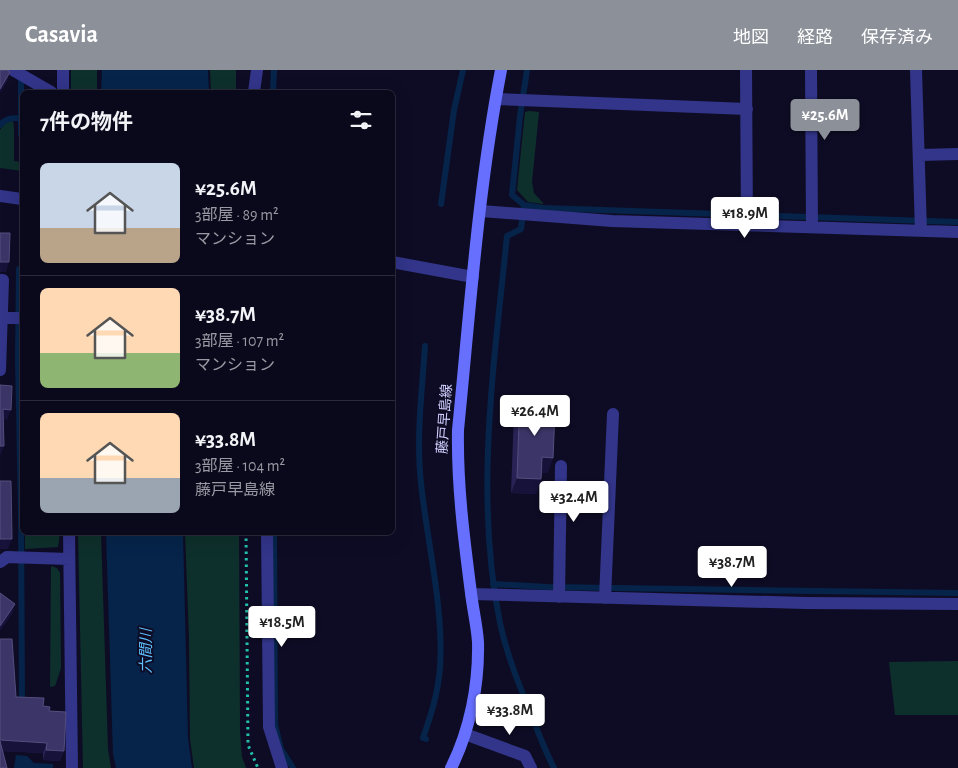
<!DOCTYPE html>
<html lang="ja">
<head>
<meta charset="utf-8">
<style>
  body { margin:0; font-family:"Alegreya Sans","Noto Sans JP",sans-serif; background:#131225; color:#f1f3f6; height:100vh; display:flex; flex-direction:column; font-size:19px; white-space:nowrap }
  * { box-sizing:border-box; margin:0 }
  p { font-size:16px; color:#999aa3 }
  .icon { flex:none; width:28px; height:28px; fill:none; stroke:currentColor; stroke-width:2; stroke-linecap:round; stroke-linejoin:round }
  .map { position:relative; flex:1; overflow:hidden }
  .panel { position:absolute; left:20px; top:20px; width:375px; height:445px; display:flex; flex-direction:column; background:#0a091c; border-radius:8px; box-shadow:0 5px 20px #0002,0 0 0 1px #2a2a3b }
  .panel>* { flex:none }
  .price { position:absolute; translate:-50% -42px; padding:0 11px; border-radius:5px; background:#fff; color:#222; font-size:16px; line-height:32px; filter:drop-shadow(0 1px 2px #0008) }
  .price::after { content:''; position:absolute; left:50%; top:30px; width:15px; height:11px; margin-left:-8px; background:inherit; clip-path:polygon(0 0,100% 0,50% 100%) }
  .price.current { background:#8c9099; color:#fff }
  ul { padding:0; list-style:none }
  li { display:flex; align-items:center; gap:15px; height:125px; padding:0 20px }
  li+li { border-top:1px solid #2a2a3b }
  li span { display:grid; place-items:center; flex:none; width:140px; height:100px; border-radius:8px; color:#555 }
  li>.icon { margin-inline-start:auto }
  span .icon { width:60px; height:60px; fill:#fffc; stroke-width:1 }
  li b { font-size:21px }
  h2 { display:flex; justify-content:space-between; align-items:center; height:60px; padding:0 20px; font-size:21px }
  header { display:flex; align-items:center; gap:30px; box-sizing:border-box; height:70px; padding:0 25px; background:#8c9099; color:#fff }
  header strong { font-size:24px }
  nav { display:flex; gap:28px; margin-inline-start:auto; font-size:18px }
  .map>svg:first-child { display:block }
  .green { fill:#0e302c }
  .water { fill:#06244a }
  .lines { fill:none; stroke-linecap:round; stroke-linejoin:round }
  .stream { stroke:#06244a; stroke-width:6 }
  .path { stroke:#22c1ac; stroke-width:3; stroke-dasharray:2.5 4; stroke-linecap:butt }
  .minor { stroke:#323589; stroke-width:12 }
  .tertiary { stroke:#323589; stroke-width:12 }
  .secondary { stroke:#676fff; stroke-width:12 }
  .wall { fill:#292355 }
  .shaded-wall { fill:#16123a }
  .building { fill:#3b3667; stroke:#534e7f }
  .labels { text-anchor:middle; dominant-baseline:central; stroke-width:4; stroke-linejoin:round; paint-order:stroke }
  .street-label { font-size:14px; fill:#d2d0ff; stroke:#0e0c25 }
  .water-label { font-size:15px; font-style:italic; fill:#5ec1ff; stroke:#0e0c25 }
</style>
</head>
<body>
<header>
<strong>Casavia</strong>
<nav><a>地図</a><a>経路</a><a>保存済み</a></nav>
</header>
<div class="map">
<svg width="958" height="698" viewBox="0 0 958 698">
  <rect width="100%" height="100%" fill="#0e0c25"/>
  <path class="green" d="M 71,0 L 97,0 L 97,22 L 71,22 Z
    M 210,0 L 236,0 L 236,22 L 211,22 Z
    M 529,41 L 539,42 L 532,112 L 534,123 L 544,134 L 528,132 L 517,120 L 525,42 Z
    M 13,51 L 14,58 L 14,91 L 22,92 L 22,101 L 0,98 L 0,60 L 5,53 Z
    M 25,463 L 60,463 L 58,477 L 25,479 Z
    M 78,463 L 101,463 L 108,679 L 111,698 L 83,698 Z
    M 185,463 L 239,463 L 240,661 L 242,687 L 246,698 L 194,698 L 190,669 L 189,567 Z
    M 51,496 L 57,498 L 60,503 L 61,598 L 55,616 L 50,617 Z
    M 958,591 L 958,645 L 895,645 L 889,592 Z"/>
  <path class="water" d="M 102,0 L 208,0 L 209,22 L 101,22 Z
    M 106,463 L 183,463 L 188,668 L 192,698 L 116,698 L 113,684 Z
    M 16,685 L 27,686 L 34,693 L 53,694 L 53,698 L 14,698 Z"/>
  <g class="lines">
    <path class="stream" d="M 527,0 L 520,46 L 512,125 L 524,135 L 521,159 L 507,166 C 494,294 474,426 500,553 C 506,581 518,613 529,639 C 537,659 544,679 554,698
      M 21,5 L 21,64
      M 273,22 L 274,0
      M 0,55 C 6,48 12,48 21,48
      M 441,134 L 454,40 L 463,0
      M 524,135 L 543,138 L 958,152
      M 19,199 L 18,290 L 21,440 L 22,634
      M 425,276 C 422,321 416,367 421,413 C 427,472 444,538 440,598 C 438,623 431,645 423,668 L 426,669
      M 274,462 L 275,655 L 281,679 L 293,698
      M 493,514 L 547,517 L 958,523"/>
    <path class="path" d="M 246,462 L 248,675 L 258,698"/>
    <path class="minor" d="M 13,0 L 51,22
      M 63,0 L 63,22
      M 746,0 L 747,156
      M 811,0 L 812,157
      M 916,0 L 921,161
      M 254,22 L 257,0
      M 496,29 L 747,39
      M 920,85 L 958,84
      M 481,141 L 612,151 L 958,162
      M 0,210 L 3,210 L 0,300
      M 2,248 L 22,248
      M 69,462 L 72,698
      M 267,462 L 269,657 L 282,698
      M 0,492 L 7,487 L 69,489
      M 471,524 L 805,533 L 958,534
      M 559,527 L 561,396
      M 605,528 L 613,344
      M 465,664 L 525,686 L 531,698"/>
    <path class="tertiary" d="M 0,126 L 22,129
      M 392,192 L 473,207"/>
    <path class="secondary" d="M 451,698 C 470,660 479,615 478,572 C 477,556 473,540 471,523 C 464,469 457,415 458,360 C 470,240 478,119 501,0"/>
  </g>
  <path class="wall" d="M 520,328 L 547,341 L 548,403 L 542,403 L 541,409 L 536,424 L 511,423 L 514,343 Z
    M 0,569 L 16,627 L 43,636 L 49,641 L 64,681 L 60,691 L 43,690 L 43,683 L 2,681 L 0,698 Z"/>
  <path class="shaded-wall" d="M 10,2 L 7,12 L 0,23 L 0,19 Z
    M 0,192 L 9,192 L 6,202 L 0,202 Z
    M 3,339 L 11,340 L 7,350 L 0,349 Z
    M 0,376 L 4,376 L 0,386 Z
    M 542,387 L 553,388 L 548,403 L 537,403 Z
    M 517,408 L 541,409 L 536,424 L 511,423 Z
    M 0,469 L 12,469 L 8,479 L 0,479 Z
    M 15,534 L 12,544 L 0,561 L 0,556 Z
    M 0,670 L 47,673 L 43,683 L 0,681 Z
    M 46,680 L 64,681 L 60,691 L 43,690 Z"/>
  <path class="building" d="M 0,0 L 7,0 L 10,2 L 0,19 Z
    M 0,163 L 10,163 L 9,192 L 0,192 Z
    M 0,315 L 12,316 L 11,340 L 3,339 L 4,376 L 0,376 Z
    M 520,328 L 547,329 L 547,341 L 555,341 L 553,388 L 542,387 L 541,409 L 517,408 Z
    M 0,411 L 11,411 L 12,469 L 0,469 Z
    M 0,523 L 15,534 L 0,556 Z
    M 0,569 L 12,569 L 16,627 L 44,628 L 43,636 L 50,637 L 49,641 L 66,642 L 64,681 L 46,680 L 47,673 L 0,670 Z
    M 0,671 L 7,698 L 0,698 Z"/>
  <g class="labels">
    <g class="street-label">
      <text transform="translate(445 349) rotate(-86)">藤戸早島線</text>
    </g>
    <g class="water-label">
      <text transform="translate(146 581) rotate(-90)">六間川</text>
    </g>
  </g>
</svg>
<b class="price current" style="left:825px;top:71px">¥25.6M</b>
<b class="price" style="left:745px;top:169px">¥18.9M</b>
<b class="price" style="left:535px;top:367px">¥26.4M</b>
<b class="price" style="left:574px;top:453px">¥32.4M</b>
<b class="price" style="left:732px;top:518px">¥38.7M</b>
<b class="price" style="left:282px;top:578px">¥18.5M</b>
<b class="price" style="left:510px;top:666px">¥33.8M</b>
<section class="panel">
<h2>7件の物件<svg class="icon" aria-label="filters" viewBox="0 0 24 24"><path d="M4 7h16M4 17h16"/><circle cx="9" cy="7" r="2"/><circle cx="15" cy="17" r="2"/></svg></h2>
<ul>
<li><span style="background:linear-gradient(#c9d6e8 65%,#b9a48a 0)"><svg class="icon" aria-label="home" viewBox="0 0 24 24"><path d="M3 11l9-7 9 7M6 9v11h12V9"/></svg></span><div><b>¥25.6M</b><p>3部屋 · 89 m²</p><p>マンション</p></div></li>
<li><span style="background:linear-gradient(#ffd9b3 65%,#8fb573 0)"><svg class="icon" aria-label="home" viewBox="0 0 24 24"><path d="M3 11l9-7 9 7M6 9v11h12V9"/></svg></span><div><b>¥38.7M</b><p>3部屋 · 107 m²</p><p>マンション</p></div></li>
<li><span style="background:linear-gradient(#ffd9b3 65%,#9aa5b1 0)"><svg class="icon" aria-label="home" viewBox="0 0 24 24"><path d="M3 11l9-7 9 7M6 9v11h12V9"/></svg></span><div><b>¥33.8M</b><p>3部屋 · 104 m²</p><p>藤戸早島線</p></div></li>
</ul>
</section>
</div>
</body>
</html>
